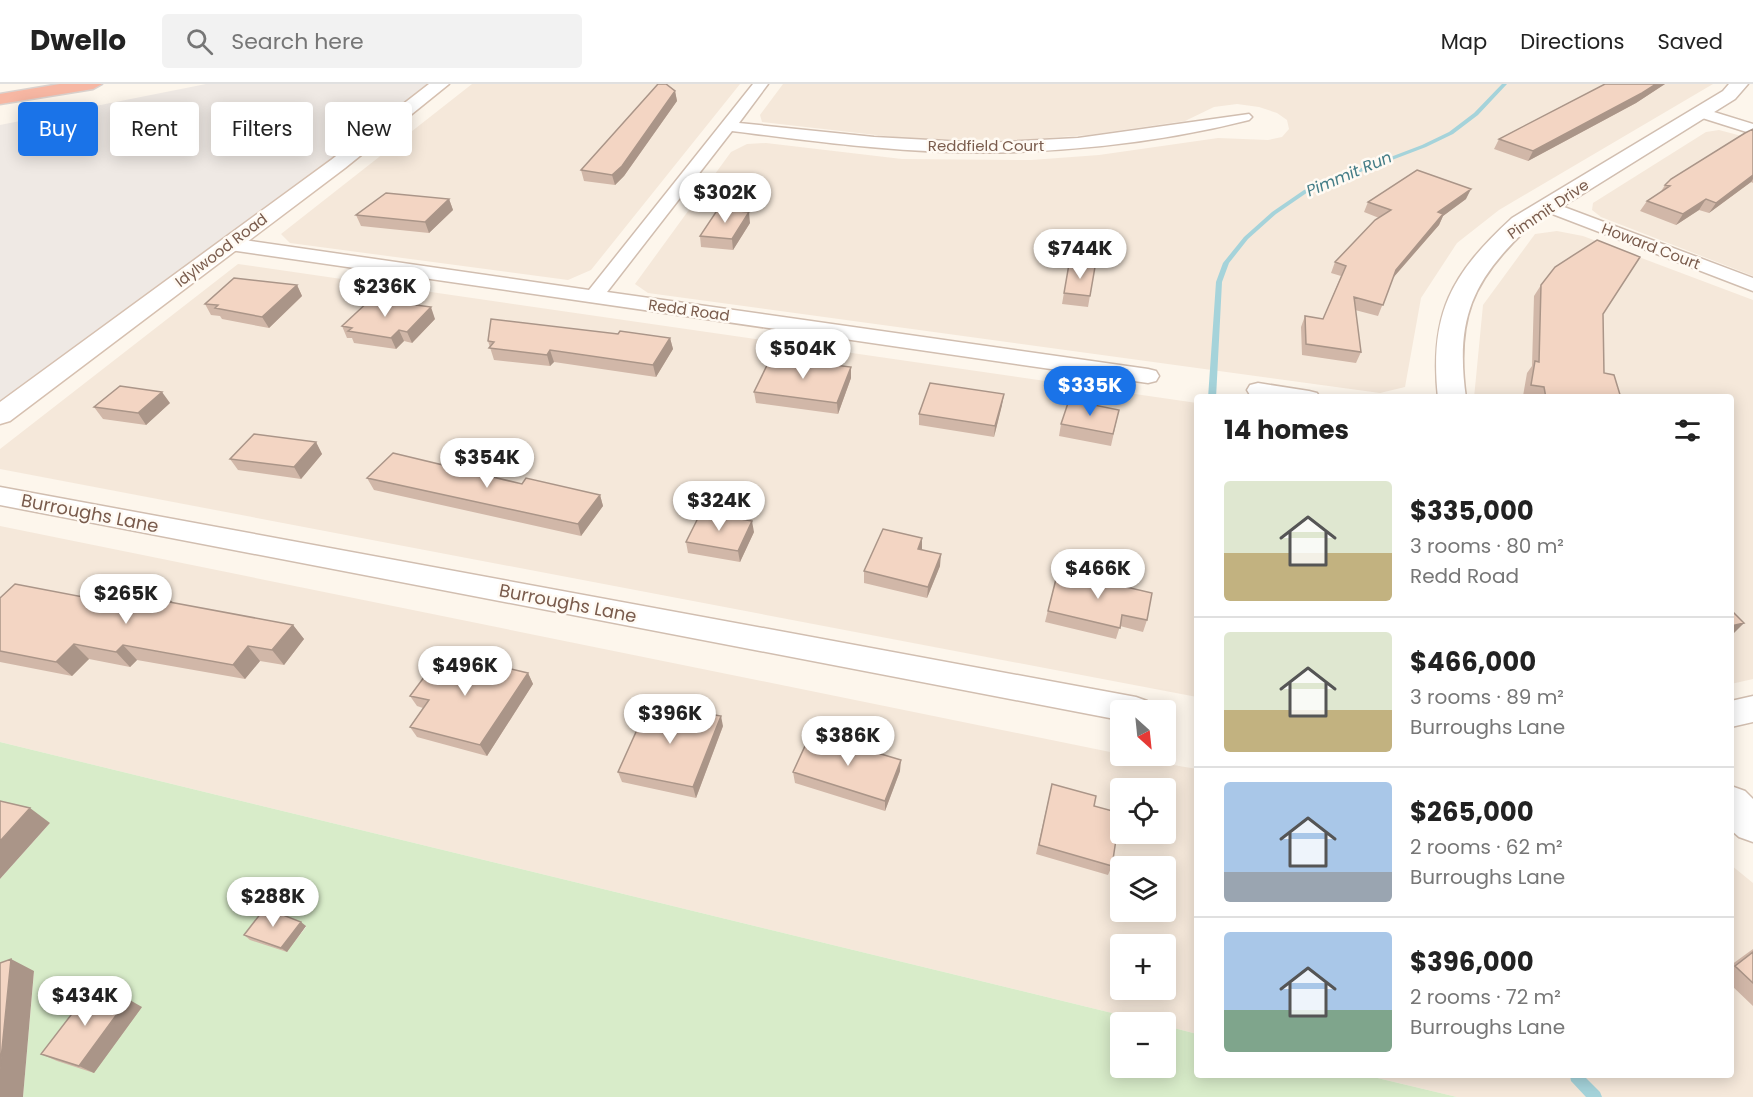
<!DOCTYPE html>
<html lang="en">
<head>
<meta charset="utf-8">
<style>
  body { margin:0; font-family:Poppins,sans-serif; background:#f2f2f2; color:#222; height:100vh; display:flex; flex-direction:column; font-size:22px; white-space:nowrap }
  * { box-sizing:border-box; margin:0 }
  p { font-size:20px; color:#767676 }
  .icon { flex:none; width:33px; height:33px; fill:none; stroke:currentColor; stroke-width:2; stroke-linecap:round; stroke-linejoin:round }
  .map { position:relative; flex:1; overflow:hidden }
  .drawer { position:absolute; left:1194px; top:310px; width:540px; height:684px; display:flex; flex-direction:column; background:#fff; border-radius:6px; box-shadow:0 3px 15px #0003 }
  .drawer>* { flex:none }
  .hud { position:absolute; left:18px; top:18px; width:570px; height:54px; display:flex; gap:12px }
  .needle { width:39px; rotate:153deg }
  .controls { position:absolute; left:1110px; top:616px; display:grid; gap:12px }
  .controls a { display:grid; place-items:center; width:66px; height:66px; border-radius:6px; background:#fff; box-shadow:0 3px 15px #0003; font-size:30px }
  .price { position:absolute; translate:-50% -51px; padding:0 14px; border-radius:21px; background:#fff; color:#222; font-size:20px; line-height:39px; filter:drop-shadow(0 2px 3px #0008) }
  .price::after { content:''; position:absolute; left:50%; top:36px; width:18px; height:14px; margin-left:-9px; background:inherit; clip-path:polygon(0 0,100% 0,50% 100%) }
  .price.active { background:#1a73e8; color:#fff }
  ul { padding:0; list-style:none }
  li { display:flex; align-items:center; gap:18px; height:150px; padding:0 30px }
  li+li { border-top:2px solid #e0e0e0 }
  li span { display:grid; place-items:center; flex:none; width:168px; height:120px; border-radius:6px; color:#555 }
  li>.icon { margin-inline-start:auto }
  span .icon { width:72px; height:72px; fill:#fffc; stroke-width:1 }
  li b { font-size:26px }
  h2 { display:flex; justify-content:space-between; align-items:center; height:72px; padding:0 30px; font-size:26px }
  .chip { padding:0 21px; border-radius:6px; background:#fff; box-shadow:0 3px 15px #0003; font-size:21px; line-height:54px }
  .chip.active { background:#1a73e8; color:#fff }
  header { display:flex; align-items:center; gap:36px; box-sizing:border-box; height:84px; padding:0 30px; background:#fff; border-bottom:2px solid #e0e0e0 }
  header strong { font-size:28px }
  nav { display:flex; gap:33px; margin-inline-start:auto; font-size:21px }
  .search { width:420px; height:54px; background:#f2f2f2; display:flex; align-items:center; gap:15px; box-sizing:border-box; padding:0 21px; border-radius:6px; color:#767676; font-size:22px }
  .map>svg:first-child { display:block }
  .residential { fill:#f5e8da; fill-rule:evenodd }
  .industrial { fill:#efe9e4 }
  .green { fill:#d8ecc9; fill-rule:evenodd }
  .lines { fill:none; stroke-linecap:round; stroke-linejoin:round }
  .stream { fill:#a5d3da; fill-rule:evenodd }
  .minor-casing { stroke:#d1beb0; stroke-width:3 }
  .tertiary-casing { stroke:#d1beb0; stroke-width:3 }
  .secondary-casing { stroke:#d6c0b0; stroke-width:3 }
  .motorway-casing { stroke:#dad1cd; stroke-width:3 }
  .minor { fill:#fff; fill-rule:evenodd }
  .tertiary { fill:#fff; fill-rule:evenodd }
  .secondary { fill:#fff; fill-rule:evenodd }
  .motorway { fill:#f7b7a3; fill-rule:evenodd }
  .wall { fill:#d1b7a8 }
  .shaded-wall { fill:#aa9588 }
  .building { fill:#f3d5c3; stroke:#aa9588; stroke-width:1.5 }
  .labels { text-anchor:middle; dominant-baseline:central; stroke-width:5; stroke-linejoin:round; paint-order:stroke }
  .far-street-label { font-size:15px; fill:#7a5c4d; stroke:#fffaf3 }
  .far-water-label { font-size:16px; font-style:italic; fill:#437c86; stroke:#fffaf3 }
  .street-label { font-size:18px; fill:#7a5c4d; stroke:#fffaf3 }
</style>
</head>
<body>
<header>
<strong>Dwello</strong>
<div class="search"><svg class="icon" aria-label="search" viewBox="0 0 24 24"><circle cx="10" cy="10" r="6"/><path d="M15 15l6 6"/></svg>Search here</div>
<nav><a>Map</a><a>Directions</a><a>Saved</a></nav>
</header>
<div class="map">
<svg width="1753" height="1013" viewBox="0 0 1753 1013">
  <rect width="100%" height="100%" fill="#fdf6ec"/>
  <path class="residential" d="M 472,0 L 740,0 L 591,186 L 568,196 L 290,159 L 281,150 Z
    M 783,0 L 1713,0 L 1499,126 L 1457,159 L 1421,214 L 1405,303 L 1380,309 L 648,209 L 635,200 L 731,68 L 747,60 L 766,59 L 902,75 L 1031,76 L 1099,71 L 1218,54 L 1268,56 L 1282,53 L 1289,45 L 1287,36 L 1277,29 L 1259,23 L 1237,20 L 1214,23 L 1185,37 L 1088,51 L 1020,56 L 911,55 L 762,38 L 760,31 Z
    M 1719,46 L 1753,55 L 1753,192 L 1601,133 L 1592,126 L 1593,119 L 1706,48 Z
    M 1557,147 L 1583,152 L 1753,216 L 1753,595 L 1731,600 L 1731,314 L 1474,314 L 1483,221 L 1535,150 Z
    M 238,180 L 1197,319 L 1197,613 L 0,385 L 0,365 Z
    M 0,442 L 1120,670 L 1120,672 L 1197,685 L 1197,950 L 1166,942 L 1166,939 L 1153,939 L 0,658 ZM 1120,705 L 1166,705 L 1166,750 L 1120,750 ZM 1120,783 L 1166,783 L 1166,828 L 1120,828 ZM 1120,861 L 1166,861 L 1166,906 L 1120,906 Z
    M 1731,781 L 1753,799 L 1753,1013 L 1457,1013 L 1369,992 L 1731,992 Z"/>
  <path class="industrial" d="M 206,0 L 434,0 L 0,320 L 0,41 Z"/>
  <path class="green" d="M 0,658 L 1153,939 L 1120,939 L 1120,984 L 1166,984 L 1166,942 L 1197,950 L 1197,992 L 1369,992 L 1457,1013 L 23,1013 L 34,888 L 0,900 L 0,795 L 50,739 L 0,726 ZM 306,843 L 295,857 L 257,847 Z"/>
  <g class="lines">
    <path class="stream" d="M 1502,0 L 1507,0 L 1478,31 L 1453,50 L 1426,63 L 1308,108 L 1276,130 L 1248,155 L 1229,179 L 1222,198 L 1216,314 L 1208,314 L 1216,198 L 1223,179 L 1244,153 L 1272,128 L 1304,106 L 1422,61 L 1449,48 L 1474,29 Z
      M 1570,992 L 1584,992 L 1600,1008 L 1602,1013 L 1586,1013 L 1571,997 Z"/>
    <defs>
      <path id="minor" d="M 753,0 L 768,0 L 739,39 L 874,53 L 985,59 L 1078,54 L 1249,30 L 1252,33 L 1249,36 C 1154,60 1048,71 950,68 C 877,66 804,56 732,47 L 607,208 L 1148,285 L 1156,287 L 1159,292 L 1156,297 L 1148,299 L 230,166 L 221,160 L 230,154 L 589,206 Z
        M 1701,24 L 1753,40 L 1753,50 L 1696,32 L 1693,29 Z
        M 1548,117 L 1753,194 L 1753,207 L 1542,126 L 1539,122 Z
        M 1258,299 L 1309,307 L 1317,309 L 1320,314 L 1262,314 L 1250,311 L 1247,306 L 1250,301 Z
        M 0,403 L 1136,613 L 1147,617 L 1151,626 L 1120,627 L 1120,636 L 0,421 Z
        M 1753,612 L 1753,638 L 1731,643 L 1731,617 Z"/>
      <path id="tertiary" d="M 1729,0 L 1748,0 L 1735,15 L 1528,144 C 1472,196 1455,236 1466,314 L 1438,314 C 1429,230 1451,190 1512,134 L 1723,7 Z
        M 1731,702 L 1745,707 L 1753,715 L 1753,758 L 1739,753 L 1731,746 Z"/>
      <path id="secondary" d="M 429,0 L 449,0 L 345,84 L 10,337 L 0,340 L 0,318 L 331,76 Z"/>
      <path id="motorway" d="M 60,0 L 102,0 L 93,5 L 0,20 L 0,10 Z"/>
    </defs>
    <use href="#minor" class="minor-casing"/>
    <use href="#tertiary" class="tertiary-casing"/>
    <use href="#secondary" class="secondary-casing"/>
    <use href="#motorway" class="motorway-casing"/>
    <use href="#minor" class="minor"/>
    <use href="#tertiary" class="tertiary"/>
    <use href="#secondary" class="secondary"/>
    <use href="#motorway" class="motorway"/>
  </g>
  <path class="wall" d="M 1605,0 L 1665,0 L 1636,19 L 1528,77 L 1494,65 L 1499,55 Z
    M 675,7 L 677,17 L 624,92 L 615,101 L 584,97 L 581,86 Z
    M 1753,45 L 1753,99 L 1751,98 L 1709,129 L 1699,126 L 1676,141 L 1640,127 L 1647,117 L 1660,109 L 1665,101 Z
    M 449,115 L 453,126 L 429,149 L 361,142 L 356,131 Z
    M 1466,115 L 1443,132 L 1439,141 L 1393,194 L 1378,232 L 1355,226 L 1361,268 L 1356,279 L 1302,271 L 1301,243 L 1305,232 L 1323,235 L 1341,192 L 1331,189 L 1335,178 L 1379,134 L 1364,128 L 1368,118 Z
    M 750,139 L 733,166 L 701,163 L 700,152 Z
    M 1069,180 L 1095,183 L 1088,223 L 1062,220 Z
    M 297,201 L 302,212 L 269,244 L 222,235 L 220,232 L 211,231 L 205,220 Z
    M 1541,201 L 1603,230 L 1604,289 L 1621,314 L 1530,314 L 1523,312 L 1527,289 L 1532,282 L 1534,212 Z
    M 435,235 L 412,259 L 404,257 L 396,265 L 354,259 L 352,254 L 347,254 L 342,242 Z
    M 618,250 L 670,254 L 673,265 L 656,293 L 554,278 L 550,282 L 494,276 L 488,257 Z
    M 851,283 L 851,294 L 838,330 L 756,319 L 754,308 Z
    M 170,319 L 146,341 L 103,335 L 94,323 Z
    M 1002,321 L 994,353 L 919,341 L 919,330 Z
    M 1119,326 L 1111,362 L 1059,352 L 1061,340 Z
    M 316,358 L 322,370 L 301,395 L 238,386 L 230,375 Z
    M 367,394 L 522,400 L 600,411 L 603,422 L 581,452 L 374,406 Z
    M 754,448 L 740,478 L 688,469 L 686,458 Z
    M 922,466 L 940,482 L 927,514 L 864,499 L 864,487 Z
    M 1058,487 L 1147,536 L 1143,548 L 1120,542 L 1116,555 L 1045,538 Z
    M 83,513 L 173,519 L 293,541 L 304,555 L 284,581 L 260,577 L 245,595 L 137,576 L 130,583 L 89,575 L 72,592 L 0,578 L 0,514 Z
    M 528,589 L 533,600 L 487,672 L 417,653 L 410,643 L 423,624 L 417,622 L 410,612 Z
    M 723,642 L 696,714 L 622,698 L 618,688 Z
    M 900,687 L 885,727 L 795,699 L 793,688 Z
    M 1052,700 L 1094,722 L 1112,782 L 1108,791 L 1036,770 Z
    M 306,842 L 287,868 L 250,856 L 244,851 Z
    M 1753,865 L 1753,922 L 1731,901 L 1731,881 Z
    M 142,923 L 94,989 L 57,977 L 41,970 Z"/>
  <path class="shaded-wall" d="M 1656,0 L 1665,0 L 1636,19 L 1528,77 L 1533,67 Z
    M 675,7 L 677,17 L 624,92 L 615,101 L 612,91 Z
    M 1753,91 L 1753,95 L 1751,98 L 1709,129 L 1716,119 Z
    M 1471,105 L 1466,115 L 1443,132 L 1439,141 L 1391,196 L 1396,186 L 1438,128 Z
    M 449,115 L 453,126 L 429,149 L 425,138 Z
    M 1706,115 L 1699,126 L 1676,141 L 1683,130 Z
    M 749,128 L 750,139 L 733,166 L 732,155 Z
    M 297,201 L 302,212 L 269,244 L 262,233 Z
    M 431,223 L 435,235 L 412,259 L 407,248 Z
    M 399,246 L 404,257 L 396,265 L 391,254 Z
    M 670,254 L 673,265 L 656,293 L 653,281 Z
    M 550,266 L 554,278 L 550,282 L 547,271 Z
    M 851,283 L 851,294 L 838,330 L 837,319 Z
    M 162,308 L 170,319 L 146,341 L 138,329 Z
    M 1004,310 L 1002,321 L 994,353 L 995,342 Z
    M 316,358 L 322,370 L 301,395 L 294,383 Z
    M 600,411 L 603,422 L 581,452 L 578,440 Z
    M 752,437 L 754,448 L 740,478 L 738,467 Z
    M 922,454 L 922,466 L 917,477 L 918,465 Z
    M 941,470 L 940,482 L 927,514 L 928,503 Z
    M 168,513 L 181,528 L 164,517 Z
    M 1744,539 L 1732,551 L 1731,551 L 1731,542 Z
    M 293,541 L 304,555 L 284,581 L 272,566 Z
    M 74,560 L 89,575 L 72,592 L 56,578 Z
    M 123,561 L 137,576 L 130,583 L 116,568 Z
    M 248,562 L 260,577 L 245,595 L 233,581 Z
    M 528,589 L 533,600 L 487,672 L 480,661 Z
    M 721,632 L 723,642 L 696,714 L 693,703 Z
    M 901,676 L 900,687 L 885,727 L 885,717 Z
    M 30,724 L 50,739 L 0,795 L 0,757 Z
    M 301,838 L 306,842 L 287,868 L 281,864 Z
    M 11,875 L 34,887 L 23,1013 L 0,1013 L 0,985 Z
    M 128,915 L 142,923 L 94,989 L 79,982 Z"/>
  <path class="building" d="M 658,0 L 666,0 L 675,7 L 622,82 L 612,91 L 581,86 Z
    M 1605,0 L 1656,0 L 1642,9 L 1533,67 L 1499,55 Z
    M 1753,45 L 1753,91 L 1716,119 L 1706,115 L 1683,130 L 1647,117 L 1670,102 L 1665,101 L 1671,95 L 1745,49 Z
    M 1417,86 L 1471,105 L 1438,128 L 1443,130 L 1396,186 L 1383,221 L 1354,213 L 1361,268 L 1306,260 L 1305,232 L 1323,235 L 1346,182 L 1335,178 L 1375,136 L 1391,126 L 1368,118 Z
    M 386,109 L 449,115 L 425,138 L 356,131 Z
    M 718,125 L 749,128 L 732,155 L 700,152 Z
    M 1597,156 L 1640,173 L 1603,230 L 1604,289 L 1614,291 L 1621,314 L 1546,314 L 1544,303 L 1531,301 L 1535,277 L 1539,278 L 1541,201 L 1555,183 Z
    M 1069,180 L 1095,183 L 1090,212 L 1064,209 Z
    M 234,194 L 297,201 L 262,233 L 215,224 L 218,221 L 205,220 Z
    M 371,215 L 431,223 L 407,248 L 399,246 L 391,254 L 348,247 L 352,244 L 342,242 Z
    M 491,235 L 618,250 L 620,247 L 670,254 L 653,281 L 550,266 L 547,271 L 489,264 L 494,258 L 488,257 Z
    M 771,273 L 851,283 L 837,319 L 754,308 Z
    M 930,299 L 1004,310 L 995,342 L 919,330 Z
    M 120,302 L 162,308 L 138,329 L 94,323 Z
    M 1069,316 L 1119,326 L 1113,350 L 1061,340 Z
    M 254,350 L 316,358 L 294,383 L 230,375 Z
    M 393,369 L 522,400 L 526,394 L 600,411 L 578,440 L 367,394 Z
    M 701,428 L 752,437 L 738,467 L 686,458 Z
    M 883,445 L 922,454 L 918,465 L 941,470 L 928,503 L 864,487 Z
    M 1058,487 L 1152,509 L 1147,536 L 1122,531 L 1120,544 L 1048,527 Z
    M 15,500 L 83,513 L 96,500 L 168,513 L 164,517 L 293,541 L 272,566 L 248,562 L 233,581 L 123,561 L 116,568 L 74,560 L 56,578 L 0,567 L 0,514 Z
    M 1731,526 L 1744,539 L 1731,542 Z
    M 442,569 L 528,589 L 480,661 L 410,643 L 429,616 L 410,612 Z
    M 649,619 L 721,632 L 693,703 L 618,688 Z
    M 811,649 L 901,676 L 885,717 L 793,688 Z
    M 1052,700 L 1096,712 L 1094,722 L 1120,729 L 1112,782 L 1039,761 Z
    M 0,717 L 30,724 L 0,757 Z
    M 265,824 L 301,838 L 281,864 L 244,851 Z
    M 1753,868 L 1753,899 L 1735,882 Z
    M 11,875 L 0,985 L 0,879 Z
    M 91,905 L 128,915 L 79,982 L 41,970 Z"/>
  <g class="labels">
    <g class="far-street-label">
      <text x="986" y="61">Reddfield Court</text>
      <text transform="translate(1548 125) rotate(-34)">Pimmit Drive</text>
      <text transform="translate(1651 162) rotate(21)">Howard Court</text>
      <text transform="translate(221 166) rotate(-37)">Idylwood Road</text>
      <text transform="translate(689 226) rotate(8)">Redd Road</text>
    </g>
    <g class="far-water-label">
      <text transform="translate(1349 90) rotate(-23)">Pimmit Run</text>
    </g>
    <g class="street-label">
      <text transform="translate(90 429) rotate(11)">Burroughs Lane</text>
      <text transform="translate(568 519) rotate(11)">Burroughs Lane</text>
    </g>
  </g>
</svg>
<div class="controls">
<a><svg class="needle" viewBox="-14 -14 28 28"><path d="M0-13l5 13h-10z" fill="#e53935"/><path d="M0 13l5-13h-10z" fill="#767676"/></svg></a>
<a><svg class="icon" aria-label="locate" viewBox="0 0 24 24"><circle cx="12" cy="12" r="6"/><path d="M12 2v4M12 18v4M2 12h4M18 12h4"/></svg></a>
<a><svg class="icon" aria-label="layers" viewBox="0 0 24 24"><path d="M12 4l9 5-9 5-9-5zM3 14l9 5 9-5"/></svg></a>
<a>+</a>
<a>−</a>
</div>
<b class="price" style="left:725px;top:140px">$302K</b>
<b class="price" style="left:1080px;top:196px">$744K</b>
<b class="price" style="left:385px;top:234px">$236K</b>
<b class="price" style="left:803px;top:296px">$504K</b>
<b class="price active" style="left:1090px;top:333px">$335K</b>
<b class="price" style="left:487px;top:405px">$354K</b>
<b class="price" style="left:719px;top:448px">$324K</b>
<b class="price" style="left:1098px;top:516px">$466K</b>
<b class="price" style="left:126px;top:541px">$265K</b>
<b class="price" style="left:465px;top:613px">$496K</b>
<b class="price" style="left:670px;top:661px">$396K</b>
<b class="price" style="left:848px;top:683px">$386K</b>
<b class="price" style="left:273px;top:844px">$288K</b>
<b class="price" style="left:85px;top:943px">$434K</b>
<div class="hud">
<a class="chip active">Buy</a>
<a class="chip">Rent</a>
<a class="chip">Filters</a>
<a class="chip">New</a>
</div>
<section class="drawer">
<h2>14 homes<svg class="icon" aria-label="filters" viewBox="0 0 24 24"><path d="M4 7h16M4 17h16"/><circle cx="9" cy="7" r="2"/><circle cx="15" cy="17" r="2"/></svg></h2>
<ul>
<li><span style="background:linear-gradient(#dfe7d0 60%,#c2b280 0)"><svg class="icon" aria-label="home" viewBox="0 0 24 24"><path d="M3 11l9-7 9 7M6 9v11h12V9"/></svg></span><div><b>$335,000</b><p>3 rooms · 80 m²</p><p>Redd Road</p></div></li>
<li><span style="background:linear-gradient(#dfe7d0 65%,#c2b280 0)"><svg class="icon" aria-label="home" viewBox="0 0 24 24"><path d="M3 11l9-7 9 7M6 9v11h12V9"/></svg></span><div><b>$466,000</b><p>3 rooms · 89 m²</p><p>Burroughs Lane</p></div></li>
<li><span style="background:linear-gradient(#a9c7e8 75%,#9aa5b1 0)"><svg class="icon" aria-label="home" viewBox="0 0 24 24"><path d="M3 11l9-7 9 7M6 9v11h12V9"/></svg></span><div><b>$265,000</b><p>2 rooms · 62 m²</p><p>Burroughs Lane</p></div></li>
<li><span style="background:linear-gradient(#a9c7e8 65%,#7fa58c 0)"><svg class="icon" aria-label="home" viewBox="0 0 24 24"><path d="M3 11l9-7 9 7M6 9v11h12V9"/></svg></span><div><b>$396,000</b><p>2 rooms · 72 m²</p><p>Burroughs Lane</p></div></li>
</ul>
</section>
</div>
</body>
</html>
